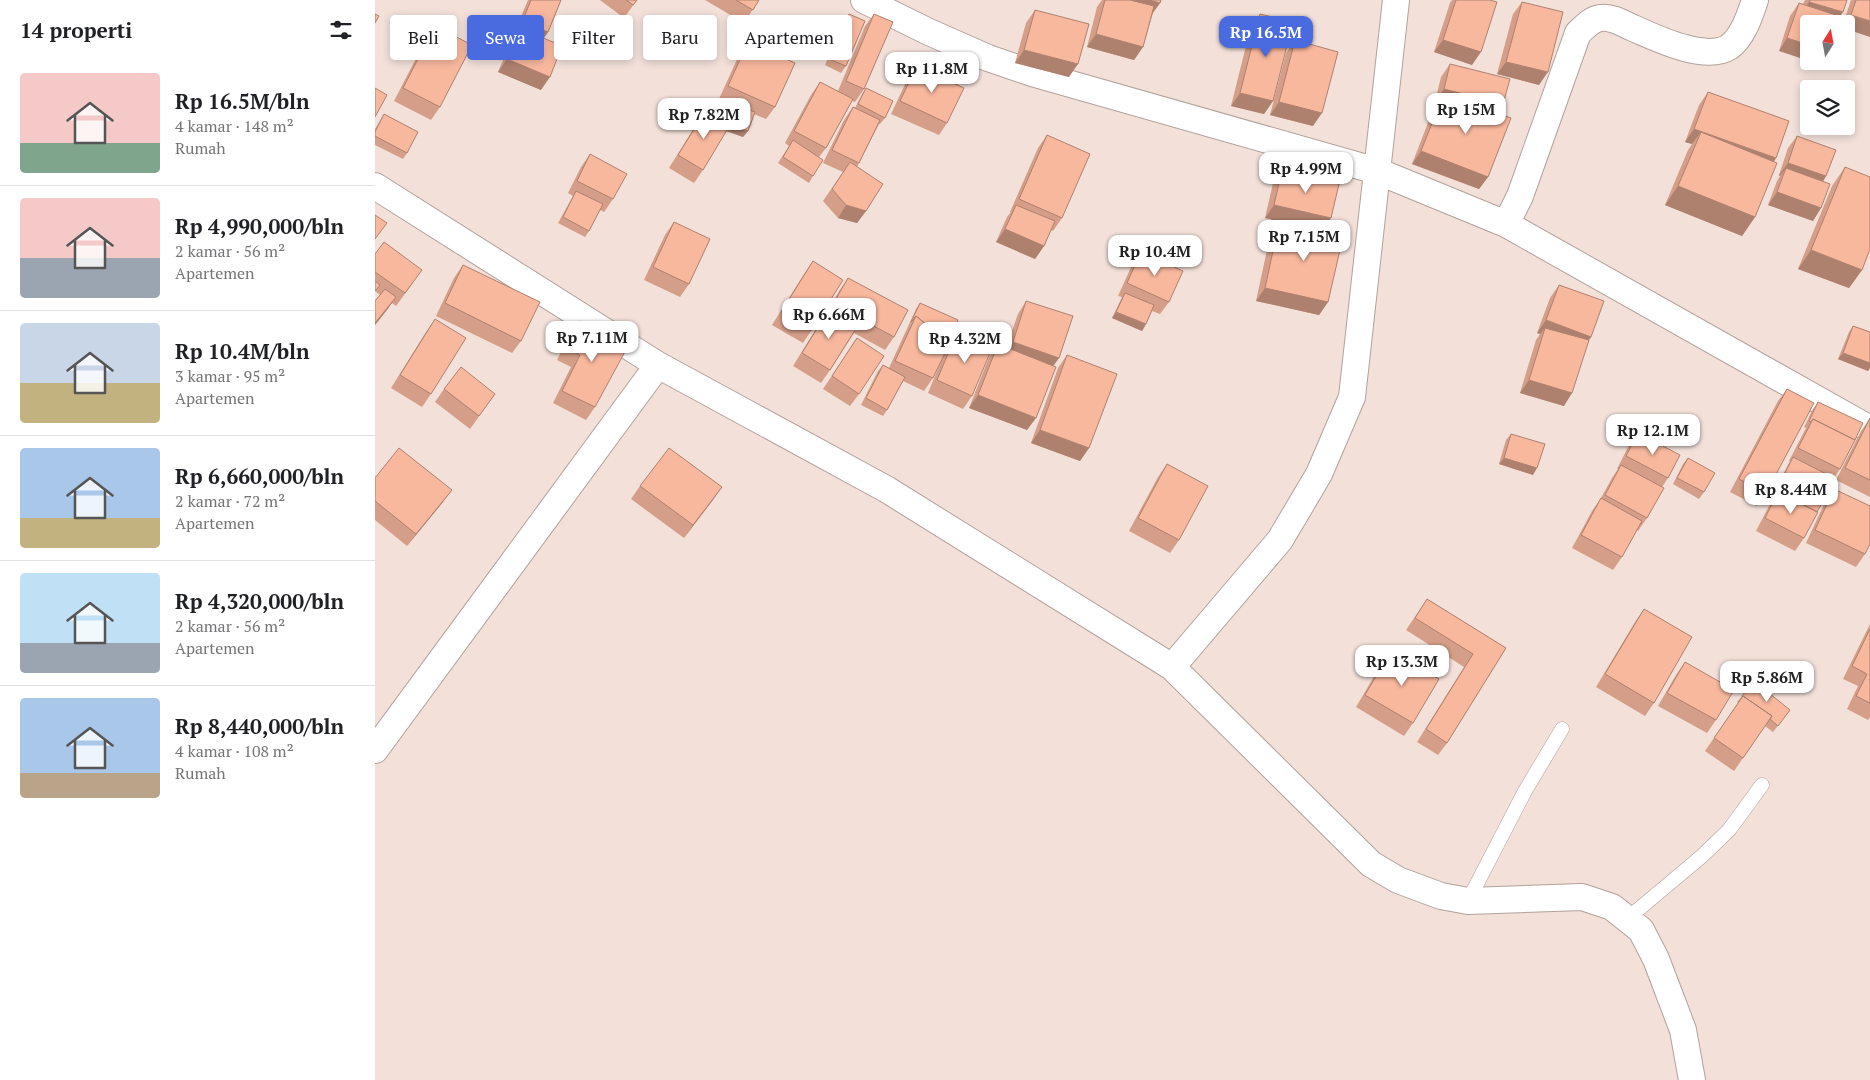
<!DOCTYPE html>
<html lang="id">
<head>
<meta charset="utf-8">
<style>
  body { margin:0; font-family:"PT Serif",serif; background:#f2f2f2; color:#202124; height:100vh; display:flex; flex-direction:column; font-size:19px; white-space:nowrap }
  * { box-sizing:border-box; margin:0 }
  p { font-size:16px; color:#757577 }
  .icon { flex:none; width:28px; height:28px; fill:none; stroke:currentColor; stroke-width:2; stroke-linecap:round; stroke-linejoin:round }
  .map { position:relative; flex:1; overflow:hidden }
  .details { display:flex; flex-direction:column; background:#fff; width:375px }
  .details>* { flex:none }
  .guide { position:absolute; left:15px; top:15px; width:475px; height:45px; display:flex; gap:10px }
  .needle { width:32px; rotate:11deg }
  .controls { position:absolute; left:1425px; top:15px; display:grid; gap:10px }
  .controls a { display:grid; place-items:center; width:55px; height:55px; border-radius:5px; background:#fff; box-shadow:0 2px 8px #0003; font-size:25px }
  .price { position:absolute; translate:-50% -42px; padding:0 11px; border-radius:10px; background:#fff; color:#222; font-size:16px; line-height:32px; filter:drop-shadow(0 1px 2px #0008) }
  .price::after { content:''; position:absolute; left:50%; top:30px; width:15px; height:11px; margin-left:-8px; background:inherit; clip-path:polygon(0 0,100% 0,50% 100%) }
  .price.current { background:#4a6bdf; color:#fff }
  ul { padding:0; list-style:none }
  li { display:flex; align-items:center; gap:15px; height:125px; padding:0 20px }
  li+li { border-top:1px solid #e0e0e0 }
  li span { display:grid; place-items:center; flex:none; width:140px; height:100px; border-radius:5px; color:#555 }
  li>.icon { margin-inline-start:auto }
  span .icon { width:60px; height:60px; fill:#fffc; stroke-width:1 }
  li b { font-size:21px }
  h2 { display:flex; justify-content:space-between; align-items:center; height:60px; padding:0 20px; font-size:21px }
  .chip { padding:0 18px; border-radius:5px; background:#fff; box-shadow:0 2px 8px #0003; font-size:18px; line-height:45px }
  .chip.current { background:#4a6bdf; color:#fff }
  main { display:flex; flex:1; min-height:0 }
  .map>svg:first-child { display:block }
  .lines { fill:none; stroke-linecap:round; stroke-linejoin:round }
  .lane-casing { stroke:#b2a29b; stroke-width:15 }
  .street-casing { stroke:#b2a29b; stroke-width:28 }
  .lane { stroke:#fff; stroke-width:14 }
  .street { stroke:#fff; stroke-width:26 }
  .wall { fill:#d59e88 }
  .shaded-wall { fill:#ae816f }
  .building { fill:#f8b89e; stroke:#ae816f }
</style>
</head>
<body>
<main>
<section class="details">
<h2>14 properti<svg class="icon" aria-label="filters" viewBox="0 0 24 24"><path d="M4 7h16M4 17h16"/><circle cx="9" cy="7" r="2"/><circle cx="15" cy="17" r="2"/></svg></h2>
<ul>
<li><span style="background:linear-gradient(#f6c9c9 70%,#7fa58c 0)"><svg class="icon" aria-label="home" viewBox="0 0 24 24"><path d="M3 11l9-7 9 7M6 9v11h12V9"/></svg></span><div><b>Rp 16.5M/bln</b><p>4 kamar · 148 m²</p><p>Rumah</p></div></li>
<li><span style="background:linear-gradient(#f6c9c9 60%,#9aa5b1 0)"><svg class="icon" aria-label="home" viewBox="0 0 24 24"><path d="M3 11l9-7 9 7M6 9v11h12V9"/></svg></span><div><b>Rp 4,990,000/bln</b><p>2 kamar · 56 m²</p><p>Apartemen</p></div></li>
<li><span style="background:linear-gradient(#c9d6e8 60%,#c2b280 0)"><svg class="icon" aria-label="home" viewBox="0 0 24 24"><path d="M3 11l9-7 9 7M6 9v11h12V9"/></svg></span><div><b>Rp 10.4M/bln</b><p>3 kamar · 95 m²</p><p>Apartemen</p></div></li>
<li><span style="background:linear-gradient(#a9c7e8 70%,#c2b280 0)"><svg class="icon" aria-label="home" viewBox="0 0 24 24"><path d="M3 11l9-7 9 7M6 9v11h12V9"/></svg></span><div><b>Rp 6,660,000/bln</b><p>2 kamar · 72 m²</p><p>Apartemen</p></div></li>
<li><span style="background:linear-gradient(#bfe0f5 70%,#9aa5b1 0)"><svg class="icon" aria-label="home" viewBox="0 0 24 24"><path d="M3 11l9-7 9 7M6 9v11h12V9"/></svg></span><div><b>Rp 4,320,000/bln</b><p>2 kamar · 56 m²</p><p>Apartemen</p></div></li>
<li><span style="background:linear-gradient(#a9c7e8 75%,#b9a48a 0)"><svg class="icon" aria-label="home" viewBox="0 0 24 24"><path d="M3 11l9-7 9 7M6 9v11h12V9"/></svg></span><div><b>Rp 8,440,000/bln</b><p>4 kamar · 108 m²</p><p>Rumah</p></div></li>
</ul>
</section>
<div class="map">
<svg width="1495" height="1080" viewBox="0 0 1495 1080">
  <rect width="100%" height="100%" fill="#f2e0d9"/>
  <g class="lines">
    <defs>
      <path id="lane" d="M 1093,901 L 1150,791 L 1187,729
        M 1252,919 L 1327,856 L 1354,830 L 1387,785"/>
      <path id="street" d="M 489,0 L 554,32 L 613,58 L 657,73 L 1002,171 L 1131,224 L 1495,429
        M 0,186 L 283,365 L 0,750
        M 1131,224 L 1145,196 L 1203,33 C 1210,27 1216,19 1226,18 C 1236,16 1249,24 1258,28 C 1281,38 1330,62 1354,47 C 1368,37 1375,15 1380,0
        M 283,365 L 511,489 L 797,667 L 996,864 L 1023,880 L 1066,896 L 1093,901 L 1207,897 L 1237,907 L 1266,930 L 1281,959 L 1308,1030 L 1317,1080
        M 797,667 L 905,540 L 944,474 L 977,397 L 1021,0"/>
    </defs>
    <use href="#lane" class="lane-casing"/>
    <use href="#street" class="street-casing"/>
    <use href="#lane" class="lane"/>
    <use href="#street" class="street"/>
  </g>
  <path class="wall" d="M 153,0 L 186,0 L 173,32 L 169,38 L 166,90 L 123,72 L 136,41 L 140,35 L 138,35 Z
    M 225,0 L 262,0 L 249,18 Z
    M 330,0 L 384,0 L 369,23 Z
    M 727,0 L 786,0 L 785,3 L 778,13 L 768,47 L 759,60 L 712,47 L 722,7 Z
    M 1077,0 L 1115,0 L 1097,65 L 1059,52 L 1075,3 Z
    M 1430,0 L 1472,0 L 1465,16 L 1470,18 L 1476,0 L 1495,0 L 1471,24 L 1404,51 L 1415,16 L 1424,3 L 1428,4 Z
    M 1147,2 L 1164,85 L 1122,74 L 1138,14 Z
    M 660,10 L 694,77 L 640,63 L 651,23 Z
    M 474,14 L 471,66 L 466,73 L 450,65 L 469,20 Z
    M 499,14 L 489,89 L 480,102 L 477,101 L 451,148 L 444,157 L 438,176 L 434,183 L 403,163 L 414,146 L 410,143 L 436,95 L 445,82 L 463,91 L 490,26 Z
    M 885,14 L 898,101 L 889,114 L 856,106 L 876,26 Z
    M 60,26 L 65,107 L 56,120 L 19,101 L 51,39 Z
    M 920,40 L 938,126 L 895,115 L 911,53 Z
    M 373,42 L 400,107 L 391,119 L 379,114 L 373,131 L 368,137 L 351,131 L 328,170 L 319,183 L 294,168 L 322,123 L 331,110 L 339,115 L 342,106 L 346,100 L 344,99 L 364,55 Z
    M 1075,64 L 1128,104 L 1122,113 L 1113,177 L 1104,189 L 1037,164 L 1060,105 L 1062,103 L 1060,102 L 1066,77 Z
    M 542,66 L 572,123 L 564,135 L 516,114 L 533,78 Z
    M 491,88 L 510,118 L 505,124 L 504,124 L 484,163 L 482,167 L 491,211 L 482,223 L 463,218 L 448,201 L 468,172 L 448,163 L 469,120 L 478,107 L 480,108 L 487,94 Z
    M 1333,92 L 1401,158 L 1399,162 L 1380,217 L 1367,236 L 1290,205 L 1313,150 L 1317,144 L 1310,142 L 1324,105 Z
    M 9,114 L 32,153 L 28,159 L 0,145 L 0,129 Z
    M 672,135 L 687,218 L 678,231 L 676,230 L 669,246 L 660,259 L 621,242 L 632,217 L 636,212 L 635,212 L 663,148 Z
    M 1422,136 L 1451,176 L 1448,182 L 1446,208 L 1438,221 L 1393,205 L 1402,181 L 1405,176 L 1404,175 L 1413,148 Z
    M 215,154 L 238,199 L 229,212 L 225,210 L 214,231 L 210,237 L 183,223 L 198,196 L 193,193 L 206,167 Z
    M 1470,167 L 1487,270 L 1474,288 L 1423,269 L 1457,186 Z
    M 907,170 L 947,231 L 890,218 L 898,183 Z
    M 299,222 L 314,284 L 305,297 L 269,280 L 290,235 Z
    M 904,223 L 953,302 L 944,315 L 881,301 L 895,236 Z
    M 766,252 L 794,302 L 785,314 L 777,311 L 771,324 L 767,331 L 737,318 L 747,297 L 743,296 L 757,265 Z
    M 0,254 L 38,283 L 21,306 L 17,303 L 0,325 L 0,301 L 5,295 L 0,291 Z
    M 438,261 L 436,331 L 428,343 L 397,325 L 429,274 Z
    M 88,265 L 146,341 L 137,353 L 61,316 L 79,278 Z
    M 473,278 L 519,337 L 510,350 L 479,333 L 455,370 L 446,383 L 418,366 L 445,322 L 452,313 L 464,291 Z
    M 1184,285 L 1216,337 L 1213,342 L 1189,406 L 1145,393 L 1161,340 L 1165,334 L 1162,333 L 1175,298 Z
    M 651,301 L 678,366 L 652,430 L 594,408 L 614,357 L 623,344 L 631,348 L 643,314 Z
    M 545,303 L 577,333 L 574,344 L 582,332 L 597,396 L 588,409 L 553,393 L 569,354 L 558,378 L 549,391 L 528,381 L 512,410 L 508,416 L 486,405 L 503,371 L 508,365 L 514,368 L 541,309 Z
    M 60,319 L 56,394 L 47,407 L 16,388 L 51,332 Z
    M 204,321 L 220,407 L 211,420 L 178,403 L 196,367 L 182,360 L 195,334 Z
    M 1478,326 L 1495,332 L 1495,368 L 1493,371 L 1463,359 L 1474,332 Z
    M 482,338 L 484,394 L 475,406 L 448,389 Z
    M 692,355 L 714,448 L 705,461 L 656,443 L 683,368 Z
    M 69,389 L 120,394 L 95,429 L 60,402 Z
    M 1412,389 L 1391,493 L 1382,506 L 1355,492 L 1403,401 Z
    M 1443,402 L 1465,469 L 1459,478 L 1450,500 L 1446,506 L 1445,506 L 1429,538 L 1420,551 L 1381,531 L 1405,485 L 1403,484 L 1415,461 L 1414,461 L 1431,428 L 1429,427 L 1438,409 Z
    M 1495,418 L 1495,497 L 1461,480 L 1486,431 Z
    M 1263,433 L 1293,478 L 1287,487 L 1272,518 L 1263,531 L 1262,530 L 1247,557 L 1238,570 L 1197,548 L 1217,511 L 1226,498 L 1237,478 L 1243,469 L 1242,469 L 1254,445 Z
    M 1136,434 L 1158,475 L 1124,464 L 1131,440 Z
    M 1313,458 L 1329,492 L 1324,499 L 1298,484 L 1308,464 Z
    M 792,464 L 804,540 L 795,553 L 754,531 L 783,477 Z
    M 0,478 L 68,502 L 32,546 L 0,520 Z
    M 265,486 L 347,487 L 309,538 L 256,499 Z
    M 1459,489 L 1490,554 L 1481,567 L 1431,543 L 1450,502 Z
    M 1052,599 L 1131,648 L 1072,743 L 1063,755 L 1042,742 L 1089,667 L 1031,630 Z
    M 1269,609 L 1279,703 L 1270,716 L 1221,687 L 1260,622 Z
    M 1495,624 L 1495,717 L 1493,720 L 1472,709 L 1483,686 L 1468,679 Z
    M 1016,650 L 1038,723 L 1029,736 L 981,707 L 1007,663 Z
    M 1310,662 L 1341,720 L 1332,733 L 1283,706 L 1301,675 Z
    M 1367,696 L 1415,710 L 1398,732 L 1390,726 L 1359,771 L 1330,751 L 1363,703 L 1362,702 Z"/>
  <path class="shaded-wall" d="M 752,0 L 774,0 L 785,3 L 776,15 Z
    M 1434,2 L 1468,12 L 1460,24 L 1425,15 Z
    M 1476,15 L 1495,21 L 1495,37 L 1471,29 L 1471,24 L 1470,24 Z
    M 147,22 L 173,32 L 164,45 L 145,28 L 140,35 L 138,35 Z
    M 721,34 L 768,47 L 759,60 L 712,47 Z
    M 1412,38 L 1434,45 L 1434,61 L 1404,51 Z
    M 1068,40 L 1106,52 L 1097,65 L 1059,52 Z
    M 649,50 L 703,64 L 694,77 L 640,63 Z
    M 132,59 L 175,77 L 166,90 L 123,72 Z
    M 1434,61 L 1456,61 L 1452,67 Z
    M 1131,62 L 1173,72 L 1164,85 L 1122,74 Z
    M 1069,89 L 1128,104 L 1119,117 L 1069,93 L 1062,103 L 1060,102 Z
    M 865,93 L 898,101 L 889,114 L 856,106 Z
    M 904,102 L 947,113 L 938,126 L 895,115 Z
    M 340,119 L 373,131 L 368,137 L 335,125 Z
    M 1319,129 L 1326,132 L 1317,144 L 1310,142 Z
    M 1326,132 L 1401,158 L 1392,171 Z
    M 1046,151 L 1113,177 L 1104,189 L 1037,164 Z
    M 1413,163 L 1451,176 L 1443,189 L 1411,168 L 1405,176 L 1404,175 Z
    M 1303,186 L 1380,217 L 1367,236 L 1290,205 Z
    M 1402,192 L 1446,208 L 1438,221 L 1393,205 Z
    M 471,205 L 491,211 L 482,223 L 463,218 Z
    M 899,205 L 956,218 L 947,231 L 890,218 Z
    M 630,229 L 669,246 L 660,259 L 621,242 Z
    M 1436,250 L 1487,270 L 1474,288 L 1423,269 Z
    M 890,288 L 953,302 L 944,315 L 881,301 Z
    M 21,297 L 12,310 L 0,325 L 0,323 Z
    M 741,312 L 771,324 L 767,331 L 737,318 Z
    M 1171,320 L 1216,337 L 1207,350 L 1170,328 L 1165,334 L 1162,333 Z
    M 638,342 L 684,358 L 675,371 L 629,355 Z
    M 1468,353 L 1495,363 L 1495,368 L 1493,371 L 1463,359 Z
    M 1154,380 L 1197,393 L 1189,406 L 1145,393 Z
    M 603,395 L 661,418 L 652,430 L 594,408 Z
    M 665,430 L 714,448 L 705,461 L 656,443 Z
    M 1129,458 L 1162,468 L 1158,475 L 1124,464 Z
    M 347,487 L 338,500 L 309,538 L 318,525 Z
    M 77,490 L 68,502 L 32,546 L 41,534 Z"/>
  <path class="building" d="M 156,0 L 186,0 L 173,32 L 147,22 Z
    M 251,0 L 262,0 L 258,5 Z
    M 361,0 L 384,0 L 378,10 Z
    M 730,0 L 755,0 L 779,6 L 768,47 L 721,34 Z
    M 774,0 L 786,0 L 785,3 Z
    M 1081,0 L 1115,0 L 1122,2 L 1106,52 L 1068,40 Z
    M 1435,0 L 1472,0 L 1468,12 L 1434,2 Z
    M 1481,0 L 1495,0 L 1495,21 L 1476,15 Z
    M 1147,2 L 1188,12 L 1173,72 L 1131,62 Z
    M 1424,3 L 1473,19 L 1471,24 L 1434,24 L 1434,45 L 1412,38 Z
    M 660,10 L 714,24 L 703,64 L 649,50 Z
    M 0,14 L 4,16 L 0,23 Z
    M 474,14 L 490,21 L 471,66 L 454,59 Z
    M 499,14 L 518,22 L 489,89 L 471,81 Z
    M 885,14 L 918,22 L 898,101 L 865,93 Z
    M 60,26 L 97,45 L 65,107 L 28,88 Z
    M 145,28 L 187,46 L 175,77 L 132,59 Z
    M 920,40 L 963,52 L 947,113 L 904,102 Z
    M 373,42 L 420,63 L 400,107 L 353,86 Z
    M 1075,64 L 1135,79 L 1128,104 L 1069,89 Z
    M 542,66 L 589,88 L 572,123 L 525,101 Z
    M 445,82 L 478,99 L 451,148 L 419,131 Z
    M 0,88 L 12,95 L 0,117 Z
    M 491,88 L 518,101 L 510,118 L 483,104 Z
    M 1333,92 L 1414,121 L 1401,158 L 1319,129 Z
    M 1069,93 L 1136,118 L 1113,177 L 1046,151 Z
    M 346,100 L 380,112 L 373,131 L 354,124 L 341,116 Z
    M 478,107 L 505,120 L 484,163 L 457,150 Z
    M 331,110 L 355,125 L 328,170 L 303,155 Z
    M 9,114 L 43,132 L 32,153 L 0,136 L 0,132 Z
    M 1326,132 L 1402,163 L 1380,217 L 1303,186 Z
    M 672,135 L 715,154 L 687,218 L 644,199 Z
    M 1422,136 L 1461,150 L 1451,176 L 1413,163 Z
    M 418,140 L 448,160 L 438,176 L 408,157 Z
    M 215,154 L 252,174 L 238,199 L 202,181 Z
    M 475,162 L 508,184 L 491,211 L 471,205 L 457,189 Z
    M 1470,167 L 1495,177 L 1495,249 L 1487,270 L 1436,250 Z
    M 1411,168 L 1455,184 L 1446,208 L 1402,192 Z
    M 907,170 L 964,184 L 956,218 L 899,205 Z
    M 201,191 L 228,204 L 214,231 L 188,217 Z
    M 641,205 L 680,221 L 669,246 L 630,229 Z
    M 0,215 L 12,223 L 0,239 Z
    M 299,222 L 335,239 L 314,284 L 278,267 Z
    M 904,223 L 968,237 L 953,302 L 890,288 Z
    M 9,242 L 47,270 L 30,293 L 0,272 L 0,254 Z
    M 766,252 L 808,271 L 794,302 L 752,283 Z
    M 438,261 L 468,280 L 436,331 L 406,312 Z
    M 88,265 L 165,302 L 146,341 L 70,303 Z
    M 473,278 L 533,310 L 519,337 L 458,304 Z
    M 0,281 L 5,285 L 0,291 Z
    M 1184,285 L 1229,301 L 1216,337 L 1171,320 Z
    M 10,289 L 21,297 L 0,323 L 0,301 Z
    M 750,293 L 779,305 L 771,324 L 741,312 Z
    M 651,301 L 698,316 L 684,358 L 638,342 Z
    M 545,303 L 583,320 L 577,333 L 557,329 L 541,316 L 536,322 Z
    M 454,309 L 482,327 L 455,370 L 427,353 Z
    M 541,316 L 557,329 L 579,334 L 558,378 L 520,361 Z
    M 60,319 L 91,338 L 56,394 L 25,375 Z
    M 204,321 L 253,346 L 220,407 L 187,391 L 205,355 L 190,348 Z
    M 1478,326 L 1495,332 L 1495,363 L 1468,353 Z
    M 1170,328 L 1214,340 L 1197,393 L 1154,380 Z
    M 582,332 L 617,348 L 597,396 L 562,380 Z
    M 482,338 L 509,356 L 484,394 L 457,376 Z
    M 623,344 L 681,367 L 661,418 L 603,395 Z
    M 692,355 L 742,374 L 714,448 L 665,430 Z
    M 508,365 L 530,377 L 512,410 L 491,398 Z
    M 86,367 L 120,394 L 104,416 L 69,389 Z
    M 1412,389 L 1439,403 L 1391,493 L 1364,479 Z
    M 1443,402 L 1488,423 L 1480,440 L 1438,419 L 1436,422 L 1434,421 Z
    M 1495,418 L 1495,480 L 1470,468 Z
    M 1438,419 L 1480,440 L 1465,469 L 1423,448 Z
    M 1263,433 L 1305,455 L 1293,478 L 1251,456 Z
    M 1136,434 L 1170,444 L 1162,468 L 1129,458 Z
    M 24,448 L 77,490 L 41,534 L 0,501 L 0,478 Z
    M 294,448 L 347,487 L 318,525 L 265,486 Z
    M 1418,457 L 1461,479 L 1450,500 L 1408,477 Z
    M 1313,458 L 1340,473 L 1329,492 L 1302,478 Z
    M 792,464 L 833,486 L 804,540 L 763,518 Z
    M 1246,465 L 1289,488 L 1272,518 L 1230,495 Z
    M 1407,482 L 1447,503 L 1442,512 L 1403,492 L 1399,498 Z
    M 1459,489 L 1495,506 L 1495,544 L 1490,554 L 1440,530 Z
    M 1403,492 L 1443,512 L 1429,538 L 1390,518 Z
    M 1226,498 L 1267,521 L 1247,557 L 1206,535 Z
    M 1052,599 L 1131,648 L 1072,743 L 1051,729 L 1098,654 L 1040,618 Z
    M 1269,609 L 1317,637 L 1279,703 L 1230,674 Z
    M 1495,629 L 1495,703 L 1481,696 L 1492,674 L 1477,666 Z
    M 1016,650 L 1064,679 L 1038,723 L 990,695 Z
    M 1310,662 L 1359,690 L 1341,720 L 1292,693 Z
    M 1379,681 L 1415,710 L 1403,726 L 1395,719 L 1397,716 L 1368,696 L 1368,697 L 1367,696 Z
    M 1368,696 L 1397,716 L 1368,758 L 1339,738 Z"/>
</svg>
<div class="controls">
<a><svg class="needle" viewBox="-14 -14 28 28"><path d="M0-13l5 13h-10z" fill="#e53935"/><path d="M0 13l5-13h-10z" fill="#757577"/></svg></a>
<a><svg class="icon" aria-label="layers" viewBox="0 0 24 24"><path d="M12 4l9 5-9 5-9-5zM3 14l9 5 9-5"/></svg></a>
</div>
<b class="price current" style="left:891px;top:58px">Rp 16.5M</b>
<b class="price" style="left:557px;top:94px">Rp 11.8M</b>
<b class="price" style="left:1091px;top:135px">Rp 15M</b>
<b class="price" style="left:329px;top:140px">Rp 7.82M</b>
<b class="price" style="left:931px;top:194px">Rp 4.99M</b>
<b class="price" style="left:929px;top:262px">Rp 7.15M</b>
<b class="price" style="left:780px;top:277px">Rp 10.4M</b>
<b class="price" style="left:454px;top:340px">Rp 6.66M</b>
<b class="price" style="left:217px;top:363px">Rp 7.11M</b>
<b class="price" style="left:590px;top:364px">Rp 4.32M</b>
<b class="price" style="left:1278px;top:456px">Rp 12.1M</b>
<b class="price" style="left:1416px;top:515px">Rp 8.44M</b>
<b class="price" style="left:1027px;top:687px">Rp 13.3M</b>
<b class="price" style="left:1392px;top:703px">Rp 5.86M</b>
<div class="guide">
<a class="chip">Beli</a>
<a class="chip current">Sewa</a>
<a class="chip">Filter</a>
<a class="chip">Baru</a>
<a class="chip">Apartemen</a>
</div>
</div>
</main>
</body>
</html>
